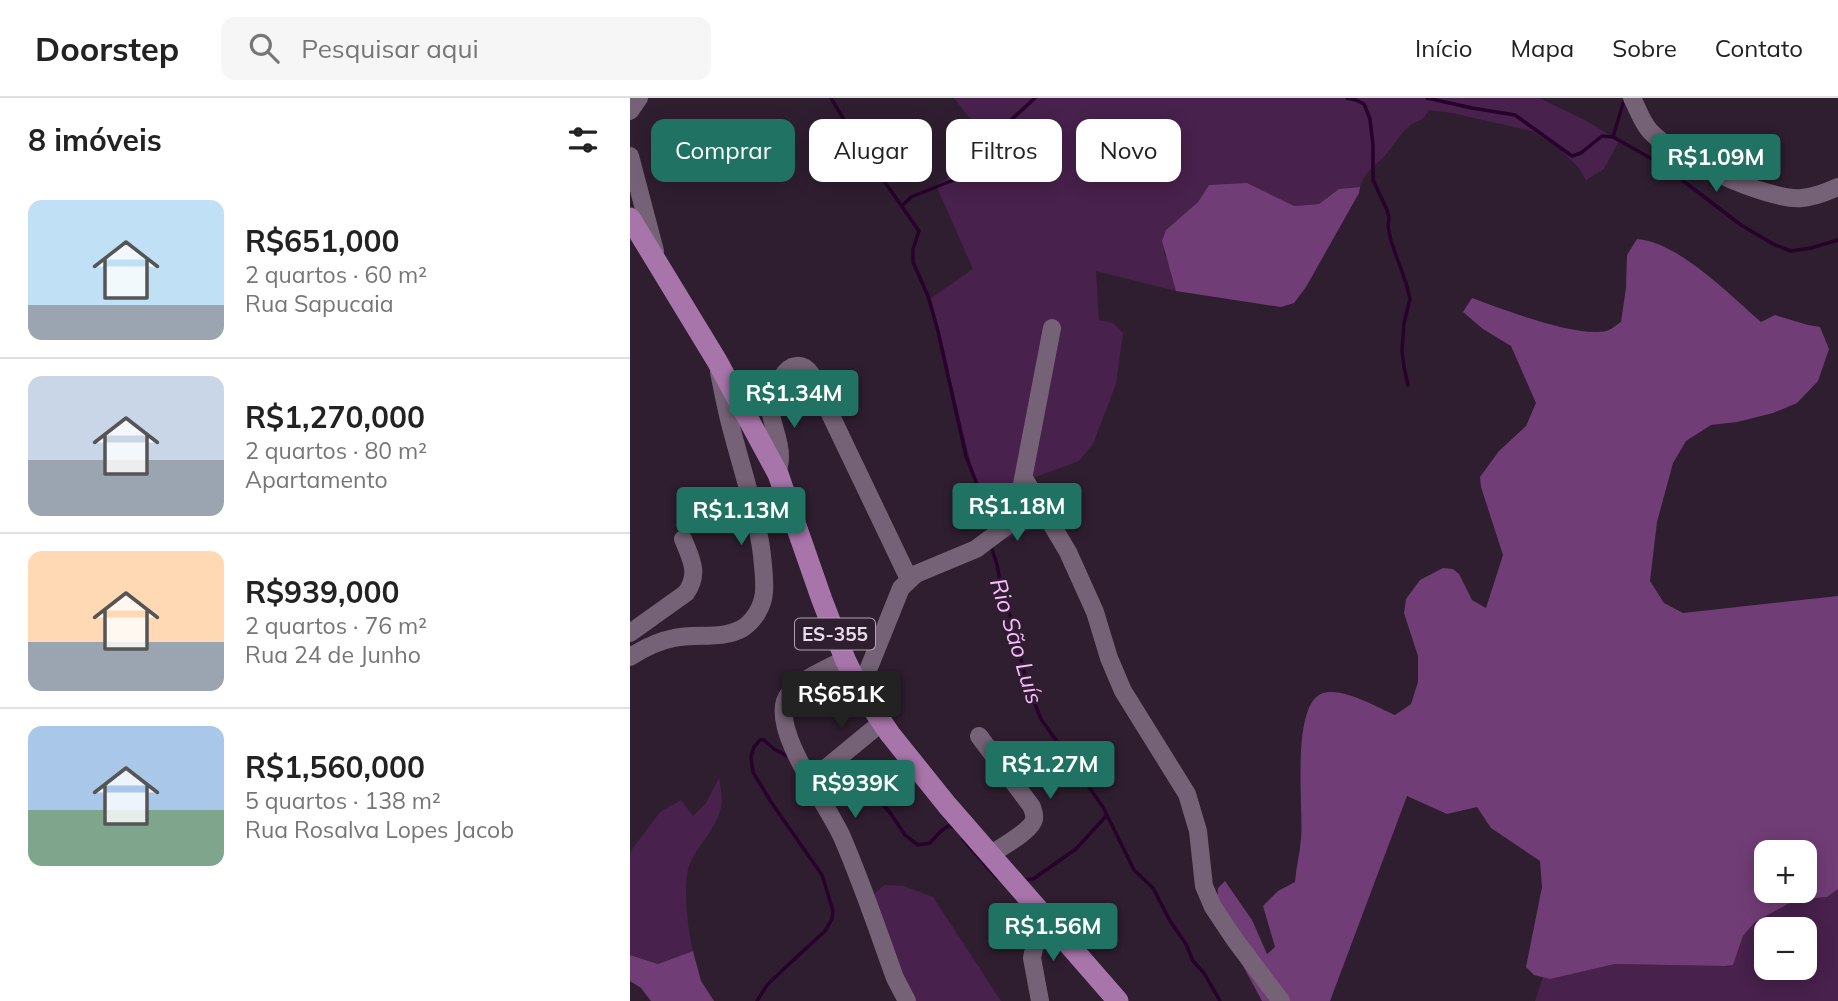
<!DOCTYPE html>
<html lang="pt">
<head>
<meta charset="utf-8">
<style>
  body { margin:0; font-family:Mulish,sans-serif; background:#f6f6f6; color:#222; height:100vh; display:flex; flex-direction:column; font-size:26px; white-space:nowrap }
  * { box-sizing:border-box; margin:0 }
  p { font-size:23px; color:#767676 }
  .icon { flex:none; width:38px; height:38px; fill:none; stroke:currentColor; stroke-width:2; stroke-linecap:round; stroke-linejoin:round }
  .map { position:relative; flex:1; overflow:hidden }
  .details { display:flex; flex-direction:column; background:#fff; width:630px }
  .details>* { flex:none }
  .banner { position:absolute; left:21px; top:21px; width:665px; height:63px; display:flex; gap:14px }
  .fabs { position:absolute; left:1124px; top:742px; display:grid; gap:14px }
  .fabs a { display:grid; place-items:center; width:63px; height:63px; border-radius:14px; background:#fff; box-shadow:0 4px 18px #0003; font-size:35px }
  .price { position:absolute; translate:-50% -60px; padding:0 16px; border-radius:7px; background:#207362; color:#fff; font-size:23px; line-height:46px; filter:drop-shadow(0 2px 4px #0008) }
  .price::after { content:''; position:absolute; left:50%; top:42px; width:21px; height:16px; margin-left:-10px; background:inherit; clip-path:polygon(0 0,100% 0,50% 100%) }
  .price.selected { background:#222; color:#fff }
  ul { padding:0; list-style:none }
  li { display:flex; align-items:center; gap:21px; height:175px; padding:0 28px }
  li+li { border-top:2px solid #e0e0e0 }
  li span { display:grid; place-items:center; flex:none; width:196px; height:140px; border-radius:14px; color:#555 }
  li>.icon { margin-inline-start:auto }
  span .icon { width:84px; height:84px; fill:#fffc; stroke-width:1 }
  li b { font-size:30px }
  h2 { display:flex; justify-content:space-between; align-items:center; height:84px; padding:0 28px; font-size:30px }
  .tag { padding:0 24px; border-radius:14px; background:#fff; box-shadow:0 4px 18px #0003; font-size:24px; line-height:63px }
  .tag.selected { background:#207362; color:#fff }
  header { display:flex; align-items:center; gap:42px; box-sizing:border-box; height:98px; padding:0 35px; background:#fff; border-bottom:2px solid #e0e0e0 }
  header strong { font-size:33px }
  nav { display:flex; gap:38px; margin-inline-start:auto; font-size:24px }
  .search { width:490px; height:63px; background:#f6f6f6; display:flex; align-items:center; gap:18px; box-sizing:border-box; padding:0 24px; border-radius:14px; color:#767676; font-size:26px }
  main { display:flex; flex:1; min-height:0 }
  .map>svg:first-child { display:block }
  .green { fill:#48214c; fill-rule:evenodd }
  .forest { fill:#713d76; fill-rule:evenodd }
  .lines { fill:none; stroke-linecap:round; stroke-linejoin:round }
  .stream { stroke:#27022b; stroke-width:3.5 }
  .minor { stroke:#766277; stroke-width:18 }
  .major { stroke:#a875ab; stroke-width:21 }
  .labels { text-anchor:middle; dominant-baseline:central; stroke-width:5; stroke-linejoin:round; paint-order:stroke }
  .shield { fill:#2f1e30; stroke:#b0a3b1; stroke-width:2 }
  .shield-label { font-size:19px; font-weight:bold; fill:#e8dce8 }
  .water-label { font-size:23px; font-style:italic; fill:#f9bbfd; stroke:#2f1e30 }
</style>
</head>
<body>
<header>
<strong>Doorstep</strong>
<div class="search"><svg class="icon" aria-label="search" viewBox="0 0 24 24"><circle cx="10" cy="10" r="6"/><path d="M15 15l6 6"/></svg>Pesquisar aqui</div>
<nav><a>Início</a><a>Mapa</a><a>Sobre</a><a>Contato</a></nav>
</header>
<main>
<section class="details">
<h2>8 imóveis<svg class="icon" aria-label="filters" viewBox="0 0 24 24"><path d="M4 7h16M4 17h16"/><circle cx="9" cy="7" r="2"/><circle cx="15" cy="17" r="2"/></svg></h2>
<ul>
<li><span style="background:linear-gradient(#bfe0f5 75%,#9aa5b1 0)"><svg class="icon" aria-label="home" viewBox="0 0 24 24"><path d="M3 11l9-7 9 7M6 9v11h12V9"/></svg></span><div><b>R$651,000</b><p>2 quartos · 60 m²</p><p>Rua Sapucaia</p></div></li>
<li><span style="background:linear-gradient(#c9d6e8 60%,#9aa5b1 0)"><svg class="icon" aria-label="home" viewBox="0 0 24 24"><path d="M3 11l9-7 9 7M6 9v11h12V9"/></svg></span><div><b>R$1,270,000</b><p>2 quartos · 80 m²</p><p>Apartamento</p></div></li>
<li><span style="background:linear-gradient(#ffd9b3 65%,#9aa5b1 0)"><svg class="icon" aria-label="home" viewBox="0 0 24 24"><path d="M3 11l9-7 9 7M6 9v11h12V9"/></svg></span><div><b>R$939,000</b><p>2 quartos · 76 m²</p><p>Rua 24 de Junho</p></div></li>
<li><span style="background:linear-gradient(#a9c7e8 60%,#7fa58c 0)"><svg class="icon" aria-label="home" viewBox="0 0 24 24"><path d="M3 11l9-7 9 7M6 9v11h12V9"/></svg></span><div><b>R$1,560,000</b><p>5 quartos · 138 m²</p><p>Rua Rosalva Lopes Jacob</p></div></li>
</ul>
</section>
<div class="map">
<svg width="1208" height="903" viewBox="0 0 1208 903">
  <rect width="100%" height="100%" fill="#2f1e30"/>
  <path class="green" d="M 324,0 L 909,0 L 955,22 L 989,43 L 974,71 L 956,82 L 949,70 L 928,49 L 902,33 L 822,15 L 799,12 C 790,27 789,20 778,29 C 770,36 765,46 757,55 C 747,67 735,72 730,89 L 709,91 L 689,106 L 664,108 L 644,100 L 579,87 L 568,104 L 536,132 L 534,156 L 539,164 L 546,193 L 466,173 L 469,222 L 483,225 L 493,235 L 486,286 L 463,346 L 449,363 L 400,381 L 420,425 L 360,446 L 301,200 L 343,171 L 306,87 L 349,62 L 349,32 Z
    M 89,680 C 90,687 92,695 92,702 C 91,726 70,744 60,765 C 52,783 58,834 63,853 L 28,866 L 0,857 L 0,754 L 30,714 L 51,702 L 63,718 L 76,705 Z
    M 254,787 L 274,788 L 303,799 L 371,903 L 279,903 L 234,806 Z
    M 1208,791 L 1208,903 L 905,903 L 913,879 L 920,881 L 985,866 L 1095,868 L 1103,867 L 1113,838 L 1125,824 L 1158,806 L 1175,801 L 1197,799 ZM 1136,831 L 1174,831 L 1174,870 L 1136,870 Z"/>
  <path class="forest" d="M 617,85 L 664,108 L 689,106 L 709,91 L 730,89 L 729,95 L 676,189 L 664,205 L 651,209 L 546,193 L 532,143 L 536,132 L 568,104 L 579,87 Z
    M 1007,141 C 1048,144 1100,197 1131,224 L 1145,217 L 1178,227 L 1190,229 L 1199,251 L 1188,283 L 1167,305 L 1143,315 L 1107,324 L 1081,327 L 1056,343 L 1043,365 L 1027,424 L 1020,483 L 1034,505 L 1053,515 L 1208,498 L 1208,791 L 1197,799 L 1175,801 L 1158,806 L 1125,824 L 1113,838 L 1103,867 L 1095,868 L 985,866 L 920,881 L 904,877 L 896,869 L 912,789 L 910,763 L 861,730 L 847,709 L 817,716 L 777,698 L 700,903 L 632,903 C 617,874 584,822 588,790 L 595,783 L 622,822 L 637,856 L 645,849 L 633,808 L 648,793 L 665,784 C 666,769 670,755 671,741 C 674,712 660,606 693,595 C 713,589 747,609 765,617 L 781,606 L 788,584 L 788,558 L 774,515 L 776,501 L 790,482 L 813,470 L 823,471 L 829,476 L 842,502 L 856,510 L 873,457 L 851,389 L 850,379 L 869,353 L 896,328 L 906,305 L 881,248 L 853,231 L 833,214 L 842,200 C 872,211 947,240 976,233 C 981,232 986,227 991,224 L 996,190 L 997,157 ZM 1136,754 L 1174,754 L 1174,793 L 1136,793 Z
    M 63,853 L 71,883 L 84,903 L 21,903 L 11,890 L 0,883 L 0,857 L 28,866 Z"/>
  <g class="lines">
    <path class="stream" d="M 201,0 L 229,47 L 289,133 L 283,151 L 283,164 L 298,198 L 308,233 L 336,358 L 352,399 L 353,414 L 357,435
      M 717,0 L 726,2 L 734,6 L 740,21 L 743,47 L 743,82 L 757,112 L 759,120 L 758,128 L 761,143 L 776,185 L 780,201 L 774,225 L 772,253 L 774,269 L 778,287
      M 797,0 L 842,10 L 885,17 L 942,58 L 951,55 L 972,38 L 983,39 L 1031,66 L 1111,127 L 1143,146 L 1161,153 L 1181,150 L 1208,142
      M 983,39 L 994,2
      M 272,108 L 281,99 L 336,77 L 347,70 L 358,48 L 371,31 L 405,0
      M 360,446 L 367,466 L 372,494 L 380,517 L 397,586 L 411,621 L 473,709 L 504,772 L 523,790 L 540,823 L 556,846 L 563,863 L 574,875 L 590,903
      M 182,671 L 225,693 L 249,702 L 261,716 L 275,737 L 288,747 L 300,745 L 310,734 L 318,728 L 324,729
      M 333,741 L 367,780
      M 391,782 L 403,781 L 446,751 L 477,717
      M 127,903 L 137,887 L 157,868 L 195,833 L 202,821 L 203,813 L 192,777 L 141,704 L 123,674 L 121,659 L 124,649 L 130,642 L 134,642 L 144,651 L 159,659"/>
    <path class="minor" d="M 1002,0 C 1008,11 1011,23 1020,33 C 1043,59 1137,103 1172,100 C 1184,99 1197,94 1208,89
      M 0,13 L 9,0
      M 0,58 L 25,153
      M 148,376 C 148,371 150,365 150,360 C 151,332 129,313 148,286 C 152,280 155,272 162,269 C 170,266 176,269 181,276 L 279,481
      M 394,380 L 438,454 L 465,514 L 479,560 L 493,593 L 557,696 L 568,733 L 574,788 L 583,809 L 605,842 L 651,903
      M 0,535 L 56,495 C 70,475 61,461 53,441
      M 0,559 C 14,550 28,543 44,540 C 66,535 93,542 113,530 C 124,523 133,508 134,494 C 135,482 133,469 132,457 C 126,410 110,366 99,321 C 95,305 92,289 89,274
      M 215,561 C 199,570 160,585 155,603 C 144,638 198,707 212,739 C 232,785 248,833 265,880 L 277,903
      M 230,592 L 271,490 L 286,476 L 346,451 L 378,427 L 388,407 L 422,230
      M 349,638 L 402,709 C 403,714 405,716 404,721 C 402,733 371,749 360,757
      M 195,671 L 252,624
      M 410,903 L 402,860 L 404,850 L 418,823"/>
    <path class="major" d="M 0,120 L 87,263 L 148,376 L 192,502 L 215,561 L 230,592 L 260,636 L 317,707 L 488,903"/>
  </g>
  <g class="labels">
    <rect class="shield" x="165" y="520.5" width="80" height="31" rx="5"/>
    <g class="shield-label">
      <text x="205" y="536">ES-355</text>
    </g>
    <g class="water-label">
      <text transform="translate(387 543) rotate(73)">Rio São Luís</text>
    </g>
  </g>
</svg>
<div class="fabs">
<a>+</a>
<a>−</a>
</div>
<b class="price" style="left:1086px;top:96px">R$1.09M</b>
<b class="price" style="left:164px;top:332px">R$1.34M</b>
<b class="price" style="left:387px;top:445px">R$1.18M</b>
<b class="price" style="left:111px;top:449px">R$1.13M</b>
<b class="price selected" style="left:211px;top:633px">R$651K</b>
<b class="price" style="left:420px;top:703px">R$1.27M</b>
<b class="price" style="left:225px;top:722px">R$939K</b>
<b class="price" style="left:423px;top:865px">R$1.56M</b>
<div class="banner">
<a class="tag selected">Comprar</a>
<a class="tag">Alugar</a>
<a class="tag">Filtros</a>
<a class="tag">Novo</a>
</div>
</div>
</main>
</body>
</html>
